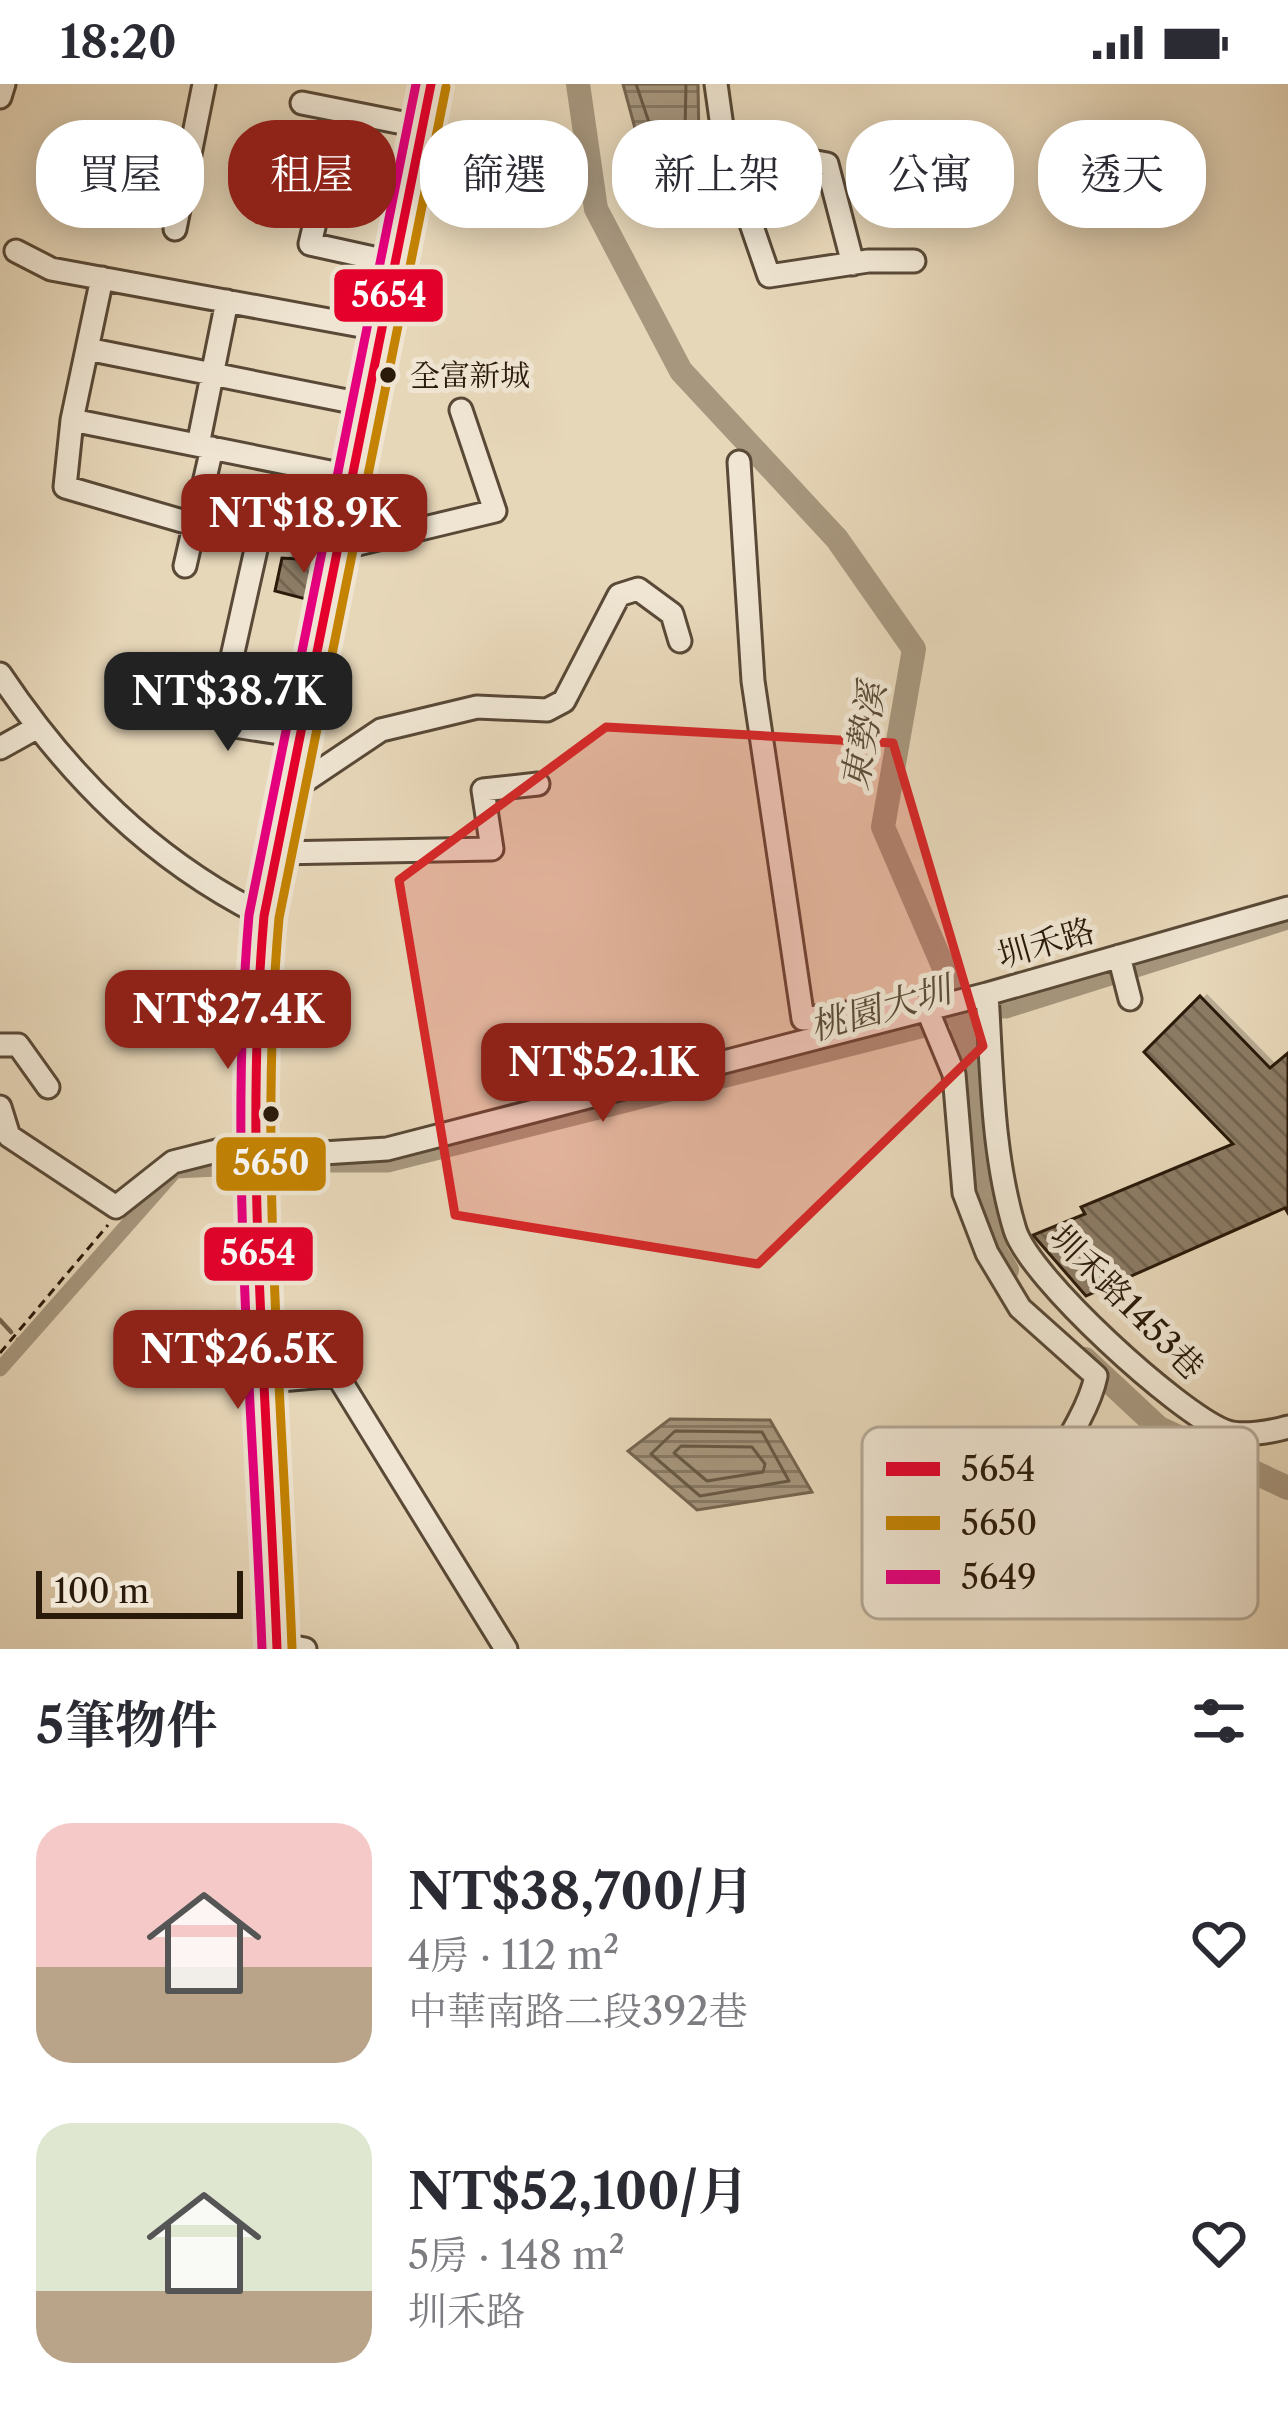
<!DOCTYPE html>
<html lang="zh-TW">
<head>
<meta charset="utf-8">
<style>
  body { margin:0; font-family:"Libre Caslon Text","Noto Serif TC",serif; background:#f7f7f7; color:#2b2b33; height:100vh; display:flex; flex-direction:column; font-size:45px; white-space:nowrap }
  * { box-sizing:border-box; margin:0 }
  p { font-size:39px; color:#7c7c81 }
  .icon { flex:none; width:66px; height:66px; fill:none; stroke:currentColor; stroke-width:2; stroke-linecap:round; stroke-linejoin:round }
  .map { position:relative; height:1565px; overflow:hidden }
  .details { display:flex; flex-direction:column; background:#fff; flex:1 }
  .details>* { flex:none }
  .guide { position:absolute; left:36px; top:36px; width:1218px; height:108px; display:flex; gap:24px }
  .scale { position:absolute; left:36px; bottom:30px; width:207px; box-sizing:border-box; padding-left:12px; border:6px solid #2a1a0a; border-top:0; font-size:33px; line-height:42px; white-space:nowrap; color:#2a1a0a; -webkit-text-stroke:9px #efe5d2; paint-order:stroke }
  .price { position:absolute; translate:-50% -102px; padding:0 27px; border-radius:24px; background:#8f2418; color:#fff; font-size:39px; line-height:78px; filter:drop-shadow(0 3px 6px #0008) }
  .price::after { content:''; position:absolute; left:50%; top:72px; width:36px; height:27px; margin-left:-18px; background:inherit; clip-path:polygon(0 0,100% 0,50% 100%) }
  .price.selected { background:#222; color:#fff }
  ul { padding:0; list-style:none }
  li { display:flex; align-items:center; gap:36px; height:300px; padding:0 36px }
  li span { display:grid; place-items:center; flex:none; width:336px; height:240px; border-radius:36px; color:#555 }
  li>.icon { margin-inline-start:auto }
  span .icon { width:144px; height:144px; fill:#fffc; stroke-width:1 }
  li b { font-size:51px }
  h2 { display:flex; justify-content:space-between; align-items:center; height:144px; padding:0 36px; font-size:51px }
  .pill { padding:0 42px; border-radius:48px; background:#fff; box-shadow:0 6px 30px #0003; font-size:42px; line-height:108px }
  .pill.selected { background:#8f2418; color:#fff }
  .status { display:flex; justify-content:space-between; align-items:center; height:84px; padding:0 60px; background:#fff; direction:ltr }
  .status svg { height:33px; fill:currentColor }
  .map>svg:first-child { display:block }
  .water { fill:url(#water-rules); stroke:#756550; stroke-width:3 }
  .shadow { fill:#0003 }
  .lines { fill:none; stroke-linecap:round; stroke-linejoin:round }
  .shore { stroke:#685844; stroke-width:3 }
  .stream { stroke:#756550; stroke-width:4.5 }
  .canal { stroke:#a7977e; stroke-width:15 }
  .river { stroke:#a7977e; stroke-width:24 }
  .building { fill:url(#building-back-hatch); stroke:#2a1a0a; stroke-width:3 }
  .minor-casing { stroke:#594936; stroke-width:27 }
  .major-casing { stroke:#2a1a0a; stroke-width:33 }
  .path { stroke:#2a1a0a; stroke-width:3; stroke-dasharray:9 6; stroke-linecap:butt }
  .minor { stroke:#efe5d2; stroke-width:21 }
  .major { stroke:#e7d7b9; stroke-width:27 }
  .bus-1-casing { stroke:#efe5d2; stroke-width:18 }
  .bus-2-casing { stroke:#efe5d2; stroke-width:18 }
  .bus-3-casing { stroke:#efe5d2; stroke-width:18 }
  .bus-1 { stroke:#e4002b; stroke-width:9 }
  .bus-2 { stroke:#c48302; stroke-width:9 }
  .bus-3 { stroke:#e5007d; stroke-width:9 }
  .marked { fill:#d62828; fill-opacity:0.2; stroke:#d62828; stroke-width:9; stroke-linejoin:round }
  .bus-dot { fill:#2a1a0a; stroke:#efe5d2; stroke-width:4.5 }
  .labels { text-anchor:middle; dominant-baseline:central; stroke-width:10; stroke-linejoin:round; paint-order:stroke }
  .bus-label { font-size:30px; fill:#2a1a0a; stroke:#efe5d2; text-anchor:start }
  .street-label { font-size:33px; fill:#2a1a0a; stroke:#efe5d2 }
  .water-label { font-size:36px; font-style:italic; fill:#5c4c38; stroke:#efe5d2 }
  .key { fill:#efe5d2; stroke:#b4a896; stroke-width:3 }
  .key-label { font-size:33px; fill:#2a1a0a }
  .line-badge { stroke:#efe5d2; stroke-width:4.5 }
  .badge-label { font-size:33px; text-anchor:middle; font-weight:bold; fill:#fff }
</style>
</head>
<body>
<div class="status"><b>18:20</b><svg viewBox="0 0 49 12"><path d="M0 12V9h3v3zM5 12V6h3v6zM10 12V3h3v9zM15 12V0h3v12zM26 1h20v11H26zM47 4h2v5h-2z"/></svg></div>
<div class="map">
<svg width="1288" height="1565" viewBox="0 0 1288 1565">
  <defs>
    <pattern id="water-rules" width="6" height="5" patternUnits="userSpaceOnUse" patternTransform="scale(3)"><rect width="6" height="5" fill="#a7977e"/><path d="M0 2.5h6" fill="none" stroke="#887a65"/></pattern>
    <pattern id="building-back-hatch" width="6" height="6" patternUnits="userSpaceOnUse" patternTransform="scale(3)"><rect width="6" height="6" fill="#8c7c65"/><path d="M-1 5l2 2M0 0l6 6M5-1l2 2" fill="none" stroke="#736551"/></pattern>
  </defs>
  <rect width="100%" height="100%" fill="#e7d7b9"/>
  <filter id="stains"><feTurbulence type="fractalNoise" baseFrequency=".00167" numOctaves="4"/><feColorMatrix values="0 0 0 0 .2 0 0 0 0 .09 0 0 0 0 .02 0 0 0 .5 -.17"/></filter>
  <radialGradient id="worn" r=".72"><stop offset=".6" stop-color="#630" stop-opacity="0"/><stop offset="1" stop-color="#630" stop-opacity=".3"/></radialGradient>
  <path class="water" d="M 623,0 L 698,0 L 699,59 L 640,63 Z
    M 670,1335 L 770,1336 L 812,1408 L 697,1426 L 628,1367 Z"/>
  <path class="shadow" d="M 313,459 L 336,465 L 320,515 L 285,475 Z
    M 1207,910 L 1277,981 L 1288,971 L 1288,1123 L 1038,1151 L 1088,1128 L 1089,1119 L 1235,1058 L 1148,968 Z"/>
  <g class="lines">
    <path class="shore" d="M 636,0 L 653,50 L 685,46 L 686,0
      M 675,1347 L 762,1348 L 789,1397 L 700,1412 L 651,1370 Z
      M 752,1363 L 765,1380 L 763,1388 L 707,1397 L 674,1369 L 681,1362 Z"/>
    <path class="stream" d="M 0,1236 L 11,1248
      M 18,1256 L 22,1259"/>
    <path class="canal" d="M 288,1081 L 388,1081 L 925,946 C 950,929 976,925 1006,927 L 1288,838
      M 0,1285 L 175,1087 L 264,1083"/>
    <path class="river" d="M 578,0 L 596,125 L 681,287 L 837,455 L 914,565 L 883,743 L 950,898 L 962,942 L 996,1168 L 1007,1186
      M 1085,1275 L 1159,1344 L 1288,1404"/>
  </g>
  <path class="building" d="M 302,465 L 330,472 L 321,519 L 275,507 L 282,474 L 299,475 Z
    M 1200,912 L 1270,984 L 1288,969 L 1288,1129 L 1285,1124 L 1086,1212 L 1033,1151 L 1085,1130 L 1081,1123 L 1233,1060 L 1144,968 Z"/>
  <g class="lines">
    <defs>
      <path id="minor" d="M 716,0 L 725,64 L 769,192 L 868,177 L 914,177
        M 0,13 L 4,0
        M 302,19 L 423,43
        M 734,88 L 795,74 L 827,80 L 853,180
        M 175,145 L 204,0
        M 16,167 L 51,185 L 383,246
        M 396,179 L 310,160 L 326,92 L 410,106
        M 102,194 L 72,336 L 65,403 L 196,441 L 261,443 L 358,460 L 495,427 L 461,326
        M 87,265 L 367,321
        M 72,336 L 350,392
        M 198,361 L 227,217
        M 739,378 L 753,597 L 803,935 L 907,921 L 927,925 L 954,990 L 964,1109 L 987,1169 L 1020,1224 L 1096,1292 C 1088,1333 1047,1386 1026,1427
        M 261,443 L 219,631 L 228,641 L 300,652
        M 185,482 L 212,364
        M 0,590 C 69,693 152,776 264,832
        M 0,664 L 36,644
        M 290,699 L 308,695 L 381,646 L 477,623 L 547,626 L 564,617 L 619,511 L 638,505 L 672,530 L 680,557
        M 276,769 L 492,765 L 483,706 L 538,700
        M 1119,872 L 1130,915
        M 987,910 C 992,989 992,1070 1015,1146 C 1030,1194 1177,1328 1225,1347 C 1241,1353 1271,1348 1288,1343
        M 0,961 L 18,961 L 48,1003
        M 0,1023 L 9,1052 L 116,1123 L 173,1078 L 260,1056
        M 259,1073 L 387,1065 L 987,910 L 1288,824
        M 269,1297 L 337,1291 L 506,1565
        M 277,1560 L 305,1565"/>
      <path id="major" d="M 277,1565 L 259,1073 L 258,902 L 264,832 L 431,0"/>
    </defs>
    <use href="#minor" class="minor-casing"/>
    <use href="#major" class="major-casing"/>
    <path class="path" d="M 0,1269 L 108,1141"/>
    <use href="#minor" class="minor"/>
    <use href="#major" class="major"/>
    <defs>
      <path id="bus-1" d="M 277,1565 C 268,1324 243,1072 264,832 L 431,0"/>
      <path id="bus-2" d="M 292,1564 C 283,1324 258,1073 279,834 L 446,3"/>
      <path id="bus-3" d="M 262,1565 C 253,1322 228,1073 249,831 L 416,0"/>
    </defs>
    <use href="#bus-1" class="bus-1-casing"/>
    <use href="#bus-2" class="bus-2-casing"/>
    <use href="#bus-3" class="bus-3-casing"/>
    <use href="#bus-1" class="bus-1"/>
    <use href="#bus-2" class="bus-2"/>
    <use href="#bus-3" class="bus-3"/>
  </g>
  <path class="marked" d="M 606,643 L 893,659 L 983,962 L 758,1180 L 455,1131 L 399,796 Z"/>
  <g class="bus-dot">
    <circle cx="388" cy="291" r="10"/>
    <circle cx="271" cy="1030" r="10"/>
  </g>
  <g class="labels">
    <g class="bus-label">
      <text x="410" y="291">全富新城</text>
    </g>
    <g class="street-label">
      <text transform="translate(1046 859) rotate(-16)">圳禾路</text>
      <text transform="translate(1127 1218) rotate(45)">圳禾路1453巷</text>
    </g>
    <g class="water-label">
      <text transform="translate(863 652) rotate(-80)">東勢溪</text>
      <text transform="translate(880 924) rotate(-16)">桃園大圳</text>
    </g>
  </g>
  <rect x="862" y="1343" width="396" height="192" rx="18" class="key"/>
  <rect x="886" y="1378" width="54" height="14" fill="#e4002b"/>
  <rect x="886" y="1432" width="54" height="14" fill="#c48302"/>
  <rect x="886" y="1486" width="54" height="14" fill="#e5007d"/>
  <g class="key-label">
    <text x="961" y="1397">5654</text>
    <text x="961" y="1451">5650</text>
    <text x="961" y="1505">5649</text>
  </g>
  <g class="line-badge">
    <rect x="332" y="183" width="113" height="57" rx="12" fill="#e4002b"/>
    <rect x="214" y="1051" width="114" height="58" rx="12" fill="#c48302"/>
    <rect x="202" y="1141" width="113" height="58" rx="12" fill="#e4002b"/>
  </g>
  <g class="badge-label">
    <text x="389" y="223">5654</text>
    <text x="271" y="1091">5650</text>
    <text x="258" y="1181">5654</text>
  </g>
  <rect width="100%" height="100%" filter="url(#stains)"/>
  <rect width="100%" height="100%" fill="url(#worn)"/>
</svg>
<div class="scale">100 m</div>
<b class="price" style="left:304px;top:492px">NT$18.9K</b>
<b class="price selected" style="left:228px;top:670px">NT$38.7K</b>
<b class="price" style="left:228px;top:988px">NT$27.4K</b>
<b class="price" style="left:603px;top:1041px">NT$52.1K</b>
<b class="price" style="left:238px;top:1328px">NT$26.5K</b>
<div class="guide">
<a class="pill">買屋</a>
<a class="pill selected">租屋</a>
<a class="pill">篩選</a>
<a class="pill">新上架</a>
<a class="pill">公寓</a>
<a class="pill">透天</a>
</div>
</div>
<section class="details">
<h2>5筆物件<svg class="icon" aria-label="filters" viewBox="0 0 24 24"><path d="M4 7h16M4 17h16"/><circle cx="9" cy="7" r="2"/><circle cx="15" cy="17" r="2"/></svg></h2>
<ul>
<li><span style="background:linear-gradient(#f6c9c9 60%,#b9a48a 0)"><svg class="icon" aria-label="home" viewBox="0 0 24 24"><path d="M3 11l9-7 9 7M6 9v11h12V9"/></svg></span><div><b>NT$38,700/月</b><p>4房 · 112 m²</p><p>中華南路二段392巷</p></div><svg class="icon" aria-label="heart" viewBox="0 0 24 24"><path d="M12 20l-8-8c-3-5 5-10 8-4 3-6 11-1 8 4z"/></svg></li>
<li><span style="background:linear-gradient(#dfe7d0 70%,#b9a48a 0)"><svg class="icon" aria-label="home" viewBox="0 0 24 24"><path d="M3 11l9-7 9 7M6 9v11h12V9"/></svg></span><div><b>NT$52,100/月</b><p>5房 · 148 m²</p><p>圳禾路</p></div><svg class="icon" aria-label="heart" viewBox="0 0 24 24"><path d="M12 20l-8-8c-3-5 5-10 8-4 3-6 11-1 8 4z"/></svg></li>
</ul>
</section>
</body>
</html>
